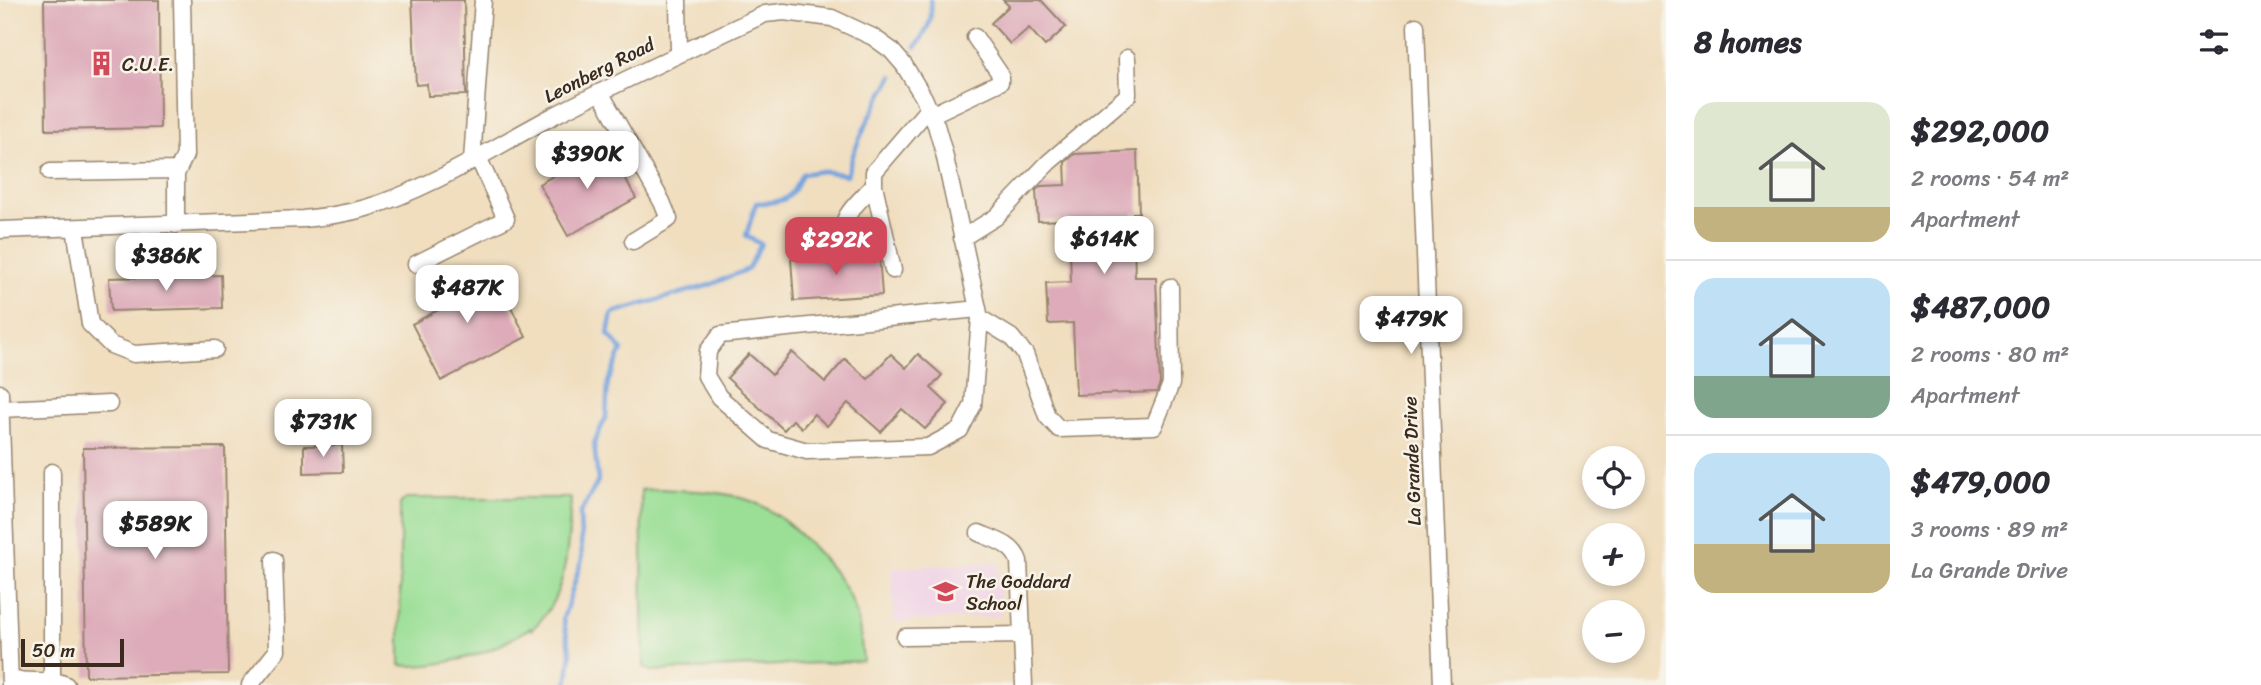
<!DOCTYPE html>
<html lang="en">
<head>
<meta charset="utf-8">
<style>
  body { margin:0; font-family:Sriracha,sans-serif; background:#f2f2f3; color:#2b2b33; height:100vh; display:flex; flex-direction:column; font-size:26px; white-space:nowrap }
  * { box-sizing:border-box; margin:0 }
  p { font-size:23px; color:#7c7c81 }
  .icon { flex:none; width:38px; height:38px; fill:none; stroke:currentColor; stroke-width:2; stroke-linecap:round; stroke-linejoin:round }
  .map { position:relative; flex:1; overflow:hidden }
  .side { display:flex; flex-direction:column; background:#fff; width:595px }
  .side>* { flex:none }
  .tools { position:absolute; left:1582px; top:446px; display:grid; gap:14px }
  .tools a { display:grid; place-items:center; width:63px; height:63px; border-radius:50%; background:#fff; box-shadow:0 4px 10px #0003; font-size:35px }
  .scale { position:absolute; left:21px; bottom:18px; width:103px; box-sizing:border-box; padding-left:7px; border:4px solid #3b2a1e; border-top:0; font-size:19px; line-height:24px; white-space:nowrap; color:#3b2a1e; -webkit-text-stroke:5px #f7f3e8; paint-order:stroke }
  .price { position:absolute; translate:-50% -60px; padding:0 16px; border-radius:14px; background:#fff; color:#222; font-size:23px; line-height:46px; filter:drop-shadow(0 2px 4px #0008) }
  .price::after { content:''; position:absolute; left:50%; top:42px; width:21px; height:16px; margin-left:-10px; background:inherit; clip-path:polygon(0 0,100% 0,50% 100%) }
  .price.current { background:#d1495b; color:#fff }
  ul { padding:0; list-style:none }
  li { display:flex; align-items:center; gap:21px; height:175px; padding:0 28px }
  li+li { border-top:2px solid #e1e1e2 }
  li span { display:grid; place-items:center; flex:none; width:196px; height:140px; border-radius:21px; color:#555 }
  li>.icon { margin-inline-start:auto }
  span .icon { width:84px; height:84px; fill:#fffc; stroke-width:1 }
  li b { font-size:30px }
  h2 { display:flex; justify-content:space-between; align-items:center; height:84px; padding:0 28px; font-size:30px }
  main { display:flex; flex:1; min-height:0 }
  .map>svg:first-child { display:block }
  .built { fill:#efd0e6 }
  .green { fill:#9bdf97; stroke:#6b845a; stroke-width:2 }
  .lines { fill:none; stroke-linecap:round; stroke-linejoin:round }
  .stream { stroke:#75a3de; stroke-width:4.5 }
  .building { fill:#ddabba }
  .minor-casing { stroke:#96846e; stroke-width:19 }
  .minor { stroke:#fff; stroke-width:16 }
  .labels { text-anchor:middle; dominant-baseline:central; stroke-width:5; stroke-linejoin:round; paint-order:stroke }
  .poi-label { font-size:19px; fill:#3b2a1e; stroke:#f7f3e8; text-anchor:start }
  .street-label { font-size:19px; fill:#3b2a1e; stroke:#f7f3e8 }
</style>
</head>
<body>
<main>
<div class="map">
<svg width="1666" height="685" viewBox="0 0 1666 685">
  <rect width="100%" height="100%" fill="#f7f3e8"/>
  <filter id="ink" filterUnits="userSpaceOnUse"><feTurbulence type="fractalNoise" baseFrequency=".0143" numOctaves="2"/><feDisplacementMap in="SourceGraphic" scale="14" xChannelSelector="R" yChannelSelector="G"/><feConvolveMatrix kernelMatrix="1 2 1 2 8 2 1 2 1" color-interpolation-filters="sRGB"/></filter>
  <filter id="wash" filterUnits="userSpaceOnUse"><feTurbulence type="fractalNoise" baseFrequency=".00686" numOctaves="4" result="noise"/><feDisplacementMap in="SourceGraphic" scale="28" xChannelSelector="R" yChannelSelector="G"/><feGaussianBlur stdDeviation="1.57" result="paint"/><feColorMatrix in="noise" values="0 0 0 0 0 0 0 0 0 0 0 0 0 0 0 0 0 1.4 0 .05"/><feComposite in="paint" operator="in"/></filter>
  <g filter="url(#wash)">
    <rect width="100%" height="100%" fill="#f0debf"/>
    <path class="built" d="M 998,562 L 1001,616 L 894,622 L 891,568 Z"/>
    <path class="green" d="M 660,489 C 691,491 727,490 756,503 C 789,518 838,569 852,602 C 860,620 861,641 863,661 L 651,671 L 644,667 L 641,490 Z
      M 406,498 L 571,498 C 568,545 569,597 531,630 L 530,628 C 519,634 508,642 496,647 C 473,658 426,669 400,665 L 400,504 Z"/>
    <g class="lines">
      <path class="stream" d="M 916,47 C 927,31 934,19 930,0
        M 567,685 L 571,654 L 563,619 L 582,559 L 580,514 L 598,481 L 594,443 L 606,417 L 608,382 L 622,350 L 608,334 L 612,313 L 710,285 L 748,269 L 761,244 L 746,236 L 756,203 C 785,203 791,200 802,174 L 822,171 L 847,175 C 855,141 875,107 893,76"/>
    </g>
    <g id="blocks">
      <path class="building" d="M 44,0 L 159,0 L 160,128 L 46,130 Z
        M 412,0 L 464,0 L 466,95 L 428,96 L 427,84 L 416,85 Z
        M 1003,0 L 1041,0 L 1066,27 L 1045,46 L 1029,28 L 1010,44 L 991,23 L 1009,6 Z
        M 607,146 L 636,198 L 568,236 L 539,184 Z
        M 1137,151 L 1139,213 L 1133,213 L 1135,277 L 1156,277 L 1160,383 L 1157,392 L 1076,395 L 1073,323 L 1048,324 L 1046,283 L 1071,282 L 1069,220 L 1038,221 L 1036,190 L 1041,186 L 1066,185 L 1065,162 L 1075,154 Z
        M 879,254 L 882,295 L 794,301 L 791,259 Z
        M 474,269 L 483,286 L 497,279 L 526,337 L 441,381 L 412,324 L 440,309 L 431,291 Z
        M 221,275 L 222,308 L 111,311 L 109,278 Z
        M 792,352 L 825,382 L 845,359 L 868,379 L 891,354 L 906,368 L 918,354 L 942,375 L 931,388 L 948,404 L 925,429 L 902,409 L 881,432 L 848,403 L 827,426 L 814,414 L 802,428 L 793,420 L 784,430 L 727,378 L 749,354 L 772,375 Z
        M 342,445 L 343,472 L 304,473 L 304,446 Z
        M 225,447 L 228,674 L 86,676 L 83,448 Z"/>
    </g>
  </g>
  <g filter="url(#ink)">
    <use href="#blocks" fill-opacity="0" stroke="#96846e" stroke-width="2"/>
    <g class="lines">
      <defs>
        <path id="minor" d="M 678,0 L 679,53
          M 1416,26 L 1442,685
          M 600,92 L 662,202 L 669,219 L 633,241
          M 931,115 L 1000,82 L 1000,74 L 975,37
          M 472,161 L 483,0
          M 50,172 L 177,170
          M 176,225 L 176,174 L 185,155 L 182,0
          M 75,228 L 90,324 L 111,345 L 134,354 L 215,349
          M 0,230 L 303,219 C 324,217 345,214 366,208 C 433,188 492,148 553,116 C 623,80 694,47 765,14 L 784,12 L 832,18 L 873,37 L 891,50 L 904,65 L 924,98 L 936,125 L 944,153 L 980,318 L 973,405 L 960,430 L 928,447 L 807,451 L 768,440 L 719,397 L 706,376 L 708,351 L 720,335 L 978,309
          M 962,238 L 996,217 L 1049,162 L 1128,95 L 1127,58
          M 840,245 C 841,214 854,207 874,185
          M 416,264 L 506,219 L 478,157
          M 893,270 L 874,185 L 874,172 L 929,108
          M 980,318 L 1011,337 L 1025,354 L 1047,416 L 1059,429 L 1154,426 L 1171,384 L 1170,287
          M 0,393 L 10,685
          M 1,409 L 109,404
          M 52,472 L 52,681
          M 979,533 C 995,540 1013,544 1019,561 L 1024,685
          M 905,637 L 1022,635
          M 10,680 L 58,682 L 66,685
          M 250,685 L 277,651 L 274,560"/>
      </defs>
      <use href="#minor" class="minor-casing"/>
      <use href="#minor" class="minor"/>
    </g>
  </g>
  <defs>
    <symbol id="building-bare" viewBox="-9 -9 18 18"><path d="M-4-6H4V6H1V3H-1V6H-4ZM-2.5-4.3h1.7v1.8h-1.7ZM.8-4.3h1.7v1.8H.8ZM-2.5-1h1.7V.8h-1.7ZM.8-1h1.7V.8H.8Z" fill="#d1495b" stroke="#f7f3e8" stroke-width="2.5" paint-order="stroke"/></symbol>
    <symbol id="school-bare" viewBox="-9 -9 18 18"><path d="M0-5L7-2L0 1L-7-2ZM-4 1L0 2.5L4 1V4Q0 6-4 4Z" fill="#d1495b" stroke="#f7f3e8" stroke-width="2.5" paint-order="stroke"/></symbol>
  </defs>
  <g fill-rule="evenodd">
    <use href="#building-bare" x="84" y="46" width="35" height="35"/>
    <use href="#school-bare" x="928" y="574" width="35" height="35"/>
  </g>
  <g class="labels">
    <g class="poi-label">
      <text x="122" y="64">C.U.E.</text>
      <text x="966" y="581">The Goddard<tspan x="966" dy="22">School</tspan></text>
    </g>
    <g class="street-label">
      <text transform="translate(599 70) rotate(-27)">Leonberg Road</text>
      <text transform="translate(1412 461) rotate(-92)">La Grande Drive</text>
    </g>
  </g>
</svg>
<div class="tools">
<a><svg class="icon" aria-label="locate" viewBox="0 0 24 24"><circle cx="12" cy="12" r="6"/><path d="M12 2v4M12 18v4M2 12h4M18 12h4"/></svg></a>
<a>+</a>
<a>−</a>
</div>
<div class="scale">50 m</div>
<b class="price" style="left:587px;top:191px">$390K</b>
<b class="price" style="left:1104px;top:276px">$614K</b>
<b class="price current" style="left:836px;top:277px">$292K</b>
<b class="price" style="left:166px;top:293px">$386K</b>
<b class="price" style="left:467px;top:325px">$487K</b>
<b class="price" style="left:1411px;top:356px">$479K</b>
<b class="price" style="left:323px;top:459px">$731K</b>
<b class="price" style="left:155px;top:561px">$589K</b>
</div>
<section class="side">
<h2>8 homes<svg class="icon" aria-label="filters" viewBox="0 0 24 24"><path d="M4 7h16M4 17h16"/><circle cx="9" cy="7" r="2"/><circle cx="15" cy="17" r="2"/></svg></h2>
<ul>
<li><span style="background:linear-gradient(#dfe7d0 75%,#c2b280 0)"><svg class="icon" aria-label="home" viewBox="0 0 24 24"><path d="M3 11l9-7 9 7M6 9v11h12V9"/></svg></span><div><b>$292,000</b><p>2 rooms · 54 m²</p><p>Apartment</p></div></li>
<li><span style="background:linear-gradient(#bfe0f5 70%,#7fa58c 0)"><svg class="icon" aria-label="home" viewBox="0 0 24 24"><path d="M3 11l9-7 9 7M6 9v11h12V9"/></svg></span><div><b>$487,000</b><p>2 rooms · 80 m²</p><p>Apartment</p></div></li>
<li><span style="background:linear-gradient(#bfe0f5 65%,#c2b280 0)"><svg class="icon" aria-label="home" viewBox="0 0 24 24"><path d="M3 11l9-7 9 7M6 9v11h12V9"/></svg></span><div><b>$479,000</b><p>3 rooms · 89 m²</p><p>La Grande Drive</p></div></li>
</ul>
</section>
</main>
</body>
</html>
